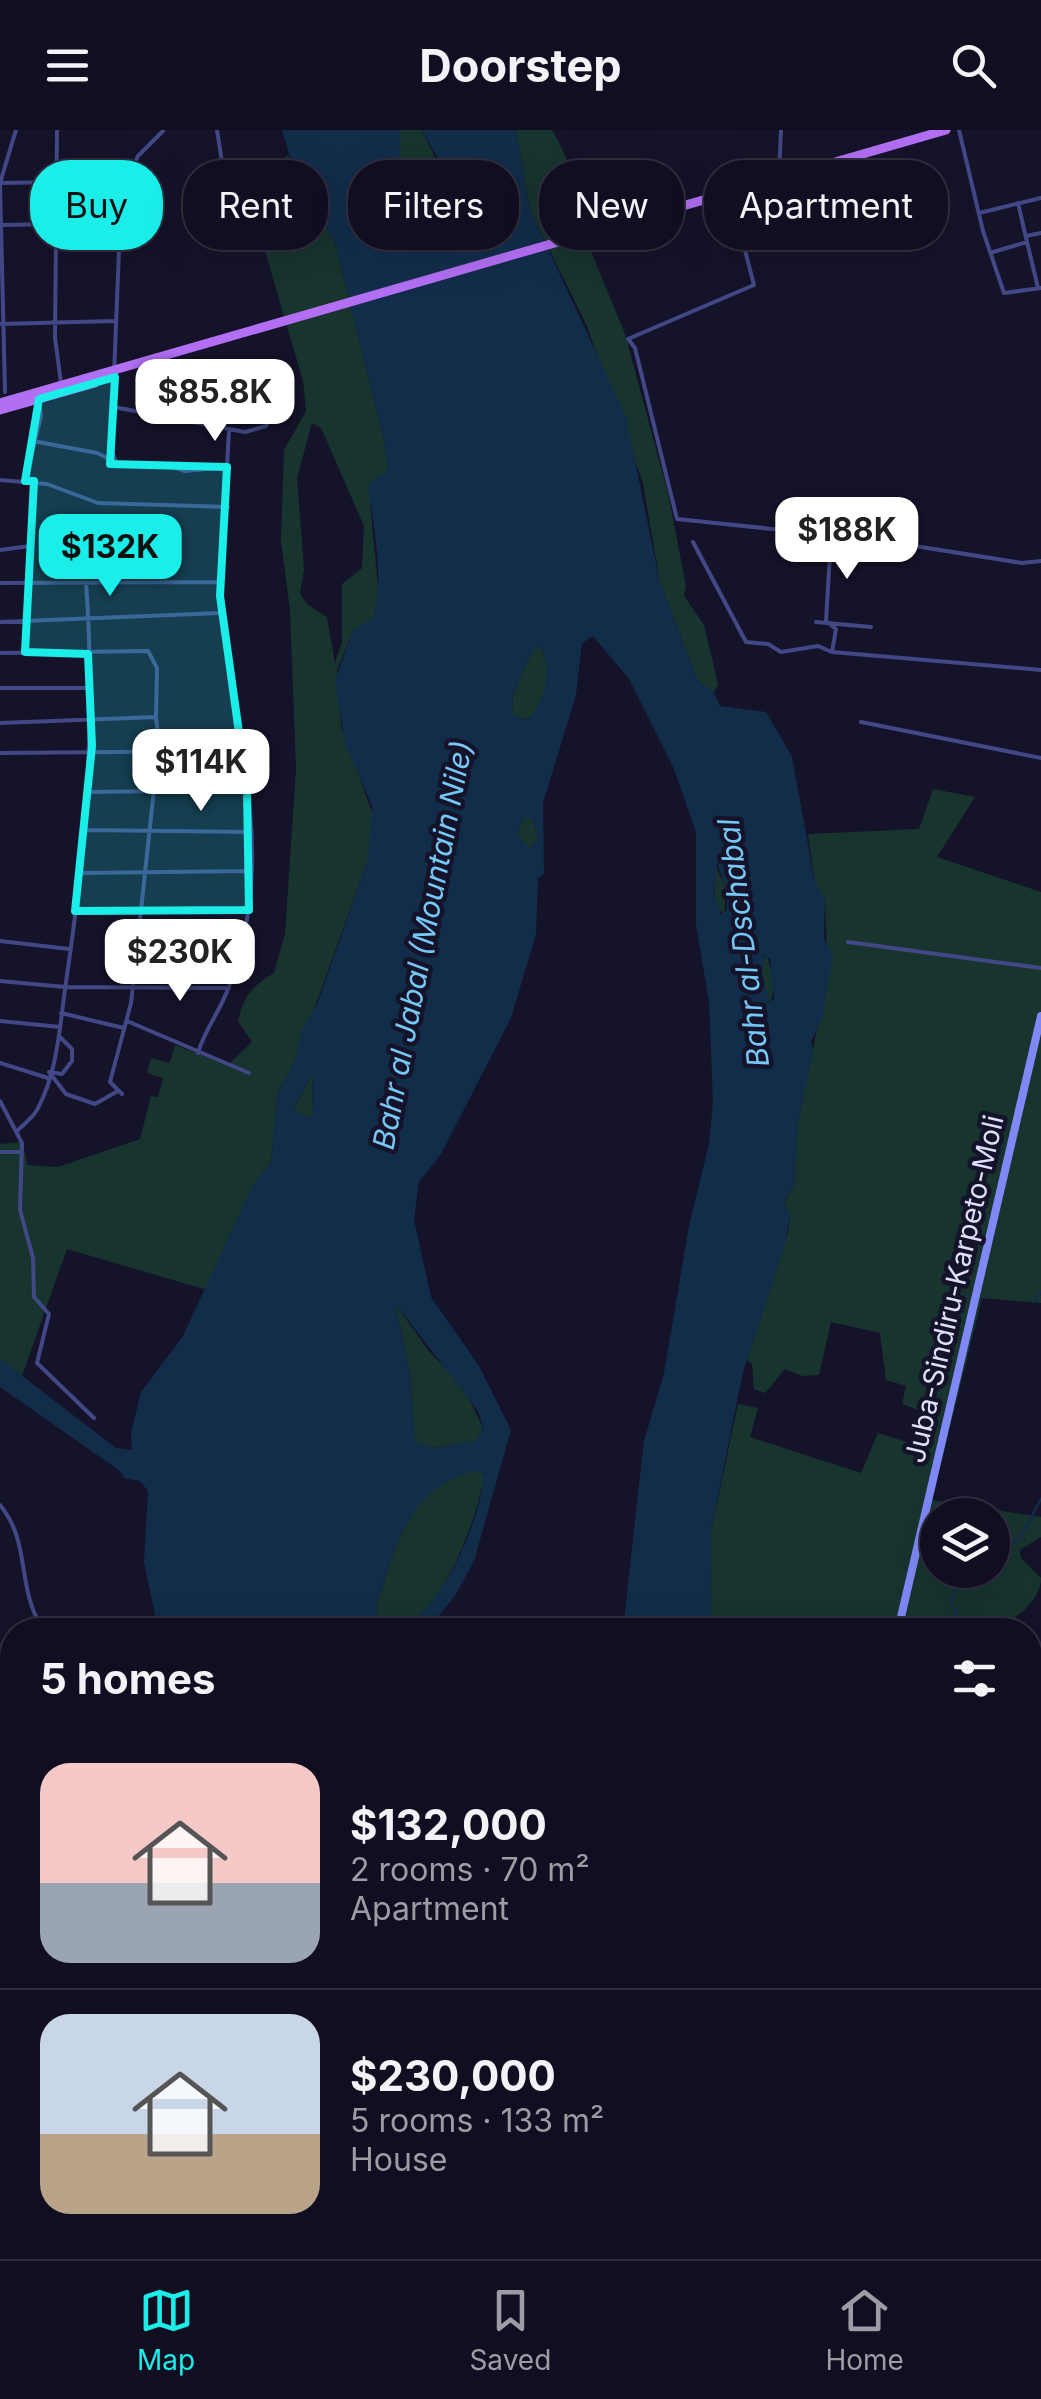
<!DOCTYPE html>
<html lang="en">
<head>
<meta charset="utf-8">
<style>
  body { margin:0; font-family:Inter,sans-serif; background:#191729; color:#f1f3f6; height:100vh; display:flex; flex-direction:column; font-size:38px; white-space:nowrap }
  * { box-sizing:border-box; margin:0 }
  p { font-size:32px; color:#9c9ca5 }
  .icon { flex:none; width:55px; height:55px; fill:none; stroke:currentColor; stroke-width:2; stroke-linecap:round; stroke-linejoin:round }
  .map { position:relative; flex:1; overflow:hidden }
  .drawer { position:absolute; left:0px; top:1488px; width:1042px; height:642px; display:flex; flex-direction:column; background:#100e20; border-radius:40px 40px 0 0; box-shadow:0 10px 40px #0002,0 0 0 2px #302e3e }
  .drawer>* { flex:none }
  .guide { position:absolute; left:30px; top:30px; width:982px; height:90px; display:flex; gap:20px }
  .controls { position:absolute; left:920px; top:1368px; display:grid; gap:20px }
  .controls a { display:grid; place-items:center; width:90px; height:90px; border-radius:50%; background:#100e20; box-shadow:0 10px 40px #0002,0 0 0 2px #302e3e; font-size:50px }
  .price { position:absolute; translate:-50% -85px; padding:0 22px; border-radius:20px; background:#fff; color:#222; font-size:32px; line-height:65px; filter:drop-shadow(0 2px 5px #0008) }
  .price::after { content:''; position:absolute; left:50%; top:60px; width:30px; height:22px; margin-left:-15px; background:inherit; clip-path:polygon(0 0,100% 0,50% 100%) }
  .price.selected { background:#1bede9; color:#111 }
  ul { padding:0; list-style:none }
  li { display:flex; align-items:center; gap:30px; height:250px; padding:0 40px }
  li+li { border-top:2px solid #302e3e }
  li span { display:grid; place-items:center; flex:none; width:280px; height:200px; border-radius:30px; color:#555 }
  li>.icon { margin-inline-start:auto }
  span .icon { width:120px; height:120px; fill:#fffc; stroke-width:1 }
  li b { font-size:42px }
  h2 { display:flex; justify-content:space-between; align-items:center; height:120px; padding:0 40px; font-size:42px }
  .chip { padding:0 35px; border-radius:40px; background:#100e20; box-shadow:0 10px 40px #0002,0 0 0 2px #302e3e; font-size:35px; line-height:90px }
  .chip.selected { background:#1bede9; color:#111 }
  header { display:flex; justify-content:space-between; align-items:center; height:130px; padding:0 40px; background:#100e20; font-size:45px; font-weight:700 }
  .tabs { display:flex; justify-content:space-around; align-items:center; height:140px; border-top:2px solid #302e3e; background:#100e20; font-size:28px; color:#9c9ca5 }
  .tabs a { display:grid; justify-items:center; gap:5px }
  .tabs .selected { color:#1bede9 }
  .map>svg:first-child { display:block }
  .green { fill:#17342f; fill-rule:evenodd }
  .water { fill:#122d4a; fill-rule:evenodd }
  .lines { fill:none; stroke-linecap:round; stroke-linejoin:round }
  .stream { stroke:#122d4a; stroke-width:2.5 }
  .street { stroke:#424885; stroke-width:4 }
  .secondary { stroke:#7e89f5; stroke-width:8 }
  .primary { stroke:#b26ff3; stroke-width:9 }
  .marked { fill:#1bede9; fill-opacity:0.2; stroke:#1bede9; stroke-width:8; stroke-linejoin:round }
  .labels { text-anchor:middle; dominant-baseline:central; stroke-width:9; stroke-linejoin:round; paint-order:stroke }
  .street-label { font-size:28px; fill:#dfdffc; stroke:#15132a }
  .water-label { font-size:30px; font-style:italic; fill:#76c8f4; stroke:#15132a }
</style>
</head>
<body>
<header><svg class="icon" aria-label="menu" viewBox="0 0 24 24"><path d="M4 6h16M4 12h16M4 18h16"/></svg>Doorstep<svg class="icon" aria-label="search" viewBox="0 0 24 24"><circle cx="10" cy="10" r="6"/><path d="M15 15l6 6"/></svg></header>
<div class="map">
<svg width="1041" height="2129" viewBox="0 0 1041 2129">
  <rect width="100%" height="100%" fill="#15132a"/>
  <path class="green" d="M 400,0 L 422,0 L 437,32 L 400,33 Z
    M 516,0 L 552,0 C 568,26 578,58 577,88 L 563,96 L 562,104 L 590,119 L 625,204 L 668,363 L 686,456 L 684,466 L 704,495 L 718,554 L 714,563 L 698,551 L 660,453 L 643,353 L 586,194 L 530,81 Z
    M 288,25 L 297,51 L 335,112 L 385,314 L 388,340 L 370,374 L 379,466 L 373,488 L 353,501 L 337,540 L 341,596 L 373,685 L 368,730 L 295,932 L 278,962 L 271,1032 L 251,1059 L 207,1160 L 67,1119 L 22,1246 L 0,1229 L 0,1014 L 23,1012 L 27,1035 L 58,1037 L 140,1009 L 151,966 L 158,967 L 163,948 L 147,943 L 151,928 L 170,933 L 175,915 L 228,935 L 252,912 L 238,891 C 244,866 252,856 274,843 L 285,804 L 296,639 L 290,480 L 281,411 L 284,320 L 306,281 L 303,251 L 247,59 ZM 312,293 L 321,298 L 364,396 L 362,438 L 342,454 L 342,512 L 335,533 L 327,487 L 308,475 L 300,464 L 304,440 L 297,348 Z
    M 534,517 L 541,518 C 554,544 546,562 533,586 L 522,590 L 512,583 L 513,564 Z
    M 933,659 L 975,667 L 937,727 L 1041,762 L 1041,1173 L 982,1168 L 932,1370 L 1041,1387 L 1041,1407 L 1020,1420 L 1021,1428 L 1041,1448 C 1041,1462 1028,1480 1016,1486 L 1019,1500 L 968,1496 L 965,1500 L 829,1500 L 771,1489 L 763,1500 L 711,1500 L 710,1405 L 738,1274 L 758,1278 L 750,1307 L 861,1343 L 878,1303 L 910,1313 L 921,1281 L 902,1274 L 906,1256 L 886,1250 L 880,1203 L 831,1192 L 819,1245 L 802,1246 L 785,1239 L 765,1263 L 754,1259 L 752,1234 L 747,1230 L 788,1102 L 790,1087 L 784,1073 L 794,1055 L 798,990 L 828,846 L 825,769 L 815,753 L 808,704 L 919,699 ZM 938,1385 L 992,1385 L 992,1440 L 938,1440 Z
    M 524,686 L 532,688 L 538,709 L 529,720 L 517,705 Z
    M 715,734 L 726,758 L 724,785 L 715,775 Z
    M 767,825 L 774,854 L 771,872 C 761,863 758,834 767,825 Z
    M 312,944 L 313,985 L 309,988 L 293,981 Z
    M 395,1173 L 428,1220 L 464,1258 L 483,1298 L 476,1311 L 436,1318 L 415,1314 L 410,1243 Z
    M 467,1342 L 481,1340 L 484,1347 C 479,1383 432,1523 379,1492 C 373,1476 379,1469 383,1455 C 396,1410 415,1354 467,1342 Z
    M 1030,1529 L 1041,1534 L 1041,1649 L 1030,1648 Z
    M 1030,1691 L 1041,1704 L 1041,1857 L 1030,1859 Z
    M 403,2118 L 472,2118 L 467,2129 L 401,2129 Z
    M 592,2118 L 676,2118 L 706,2129 L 590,2129 Z
    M 722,2118 L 977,2118 L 980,2129 L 719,2129 Z"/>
  <path class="water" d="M 282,0 L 400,0 L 400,33 L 428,35 L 438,29 L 422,0 L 516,0 L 530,80 L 626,287 L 660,453 L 698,551 L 714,563 L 720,576 L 766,582 L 792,627 L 815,753 L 825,769 L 824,809 L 833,825 L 822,889 L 811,911 L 813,922 L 798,990 L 794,1055 L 784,1072 L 790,1086 L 785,1114 L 743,1242 L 710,1405 L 711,1500 L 623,1500 L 644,1311 L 664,1243 L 689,1096 L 709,1014 L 713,972 L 709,872 L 696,795 L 696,702 L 674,639 L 629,549 L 593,506 L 582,513 L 576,565 L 543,673 L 544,744 L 538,748 L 536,804 L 511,888 L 441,1024 L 419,1052 L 414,1090 L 431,1167 L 479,1236 L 511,1300 L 474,1431 L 455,1466 L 427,1500 L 158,1500 L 144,1432 L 148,1361 L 140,1351 L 124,1348 L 120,1341 L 0,1257 L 0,1229 L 116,1318 L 132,1320 L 131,1303 L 141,1262 L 183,1206 L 251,1059 L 271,1032 L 278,962 L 295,932 L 301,903 L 317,874 L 368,730 L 372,676 L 345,613 L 335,551 L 353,500 L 373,488 C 385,444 373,399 368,355 L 388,340 L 385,314 L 335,112 L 297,51 ZM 534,517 L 541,518 C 554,544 545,562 533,586 L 522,590 L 512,583 L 513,564 ZM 524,687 L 532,688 L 538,709 L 529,719 L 517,704 ZM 717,733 L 726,758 L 727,780 L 721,785 L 714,764 ZM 765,825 L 770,829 L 774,869 L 769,872 L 762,840 ZM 312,944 L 313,985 L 309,988 L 293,980 ZM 395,1173 L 478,1281 L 483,1297 L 476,1311 L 436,1318 L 415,1313 L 410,1243 ZM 476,1341 L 483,1342 C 487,1379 429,1522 379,1492 C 373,1476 379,1469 383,1454 C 398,1403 418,1353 476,1341 Z
    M 1030,1648 L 1041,1649 L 1037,1674 L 1041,1704 L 1030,1691 Z
    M 265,2118 L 403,2118 L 401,2129 L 264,2129 Z
    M 472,2118 L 545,2118 L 541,2129 L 467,2129 Z"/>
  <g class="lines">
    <path class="stream" d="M 1034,1172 L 1041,1162
      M 992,1426 L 1020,1408 L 1041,1369
      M 966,1500 L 952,1477 L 952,1464 L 975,1440
      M 1030,1607 L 1041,1613"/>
    <path class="street" d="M 57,0 L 55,208 L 61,253
      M 217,0 L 232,96
      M 959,0 L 983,101 L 1004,163 L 1041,158
      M 779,45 L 781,0
      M 0,53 L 58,52
      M 59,63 L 126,51 L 138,26 L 163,1
      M 1018,73 L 1027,112
      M 733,74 L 754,155 L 628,209 L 635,218 L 677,389 L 877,410 L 1022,433 L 1041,431
      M 124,83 L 126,51
      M 979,83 L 1041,68
      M 0,95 L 59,94
      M 1026,106 L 1041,103
      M 993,122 L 1027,112 L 1038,158
      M 0,194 L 115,191
      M 5,262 L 0,53 L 16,0
      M 114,277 L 245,302 L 266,296 L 285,267
      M 229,300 L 220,466 L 239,621
      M 33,311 L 97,323 L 122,335 L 164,334 L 185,341 L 227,337
      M 116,332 L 111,319 L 119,120
      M 0,350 L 47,354 L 98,373 L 228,377
      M 25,351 L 41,286 L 39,269
      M 808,404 L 830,423 L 826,491 L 836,499 L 832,522
      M 693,412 L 746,512 L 768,514 L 781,522 L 818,516 L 832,522 L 1041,540
      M 0,420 L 30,416
      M 832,430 L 865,411
      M 0,453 L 220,452
      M 0,492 L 220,483
      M 816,492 L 871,497
      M 25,521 L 34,351
      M 0,523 L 148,521 L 157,538 L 156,587
      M 0,558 L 89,558
      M 861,592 L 1041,628
      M 0,593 L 156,587 L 159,613 L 131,873 L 110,952 L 122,964
      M 0,623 L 239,621 C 259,698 257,785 228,859 C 220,881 204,901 198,923
      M 87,662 L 247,660
      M 83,700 L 251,702
      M 81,743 L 251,741
      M 75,781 L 143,779
      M 144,781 L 249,780
      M 0,811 L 69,819
      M 848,812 L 1041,838
      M 0,851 L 65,857 L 229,858
      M 61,883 L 124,898
      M 0,891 L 60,897
      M 127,891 L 249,943
      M 0,933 L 48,948
      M 49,942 L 66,964 L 95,974 L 118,961
      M 49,942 L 62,944 L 72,931 L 72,919 L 59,906
      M 0,971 L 22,1013 L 20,1080 L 33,1128 L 34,1167 L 49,1184 L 37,1233 L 94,1288
      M 18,1000 C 25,993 34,987 38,978 C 58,941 60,893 66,852 C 86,718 96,587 86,453
      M 0,1022 L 20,1022
      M 0,1375 C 29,1410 18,1450 37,1489 L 71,1494 L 73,1500
      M 1030,1895 L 1041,1892
      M 1030,1949 L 1041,1991
      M 1030,1974 L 1041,1970
      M 1030,2027 L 1041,1998
      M 1030,2059 L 1041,2062
      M 1030,2102 L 1041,2101
      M 997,2118 L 999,2129
      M 634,2129 L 635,2118"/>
    <path class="secondary" d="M 898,1500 L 1041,886
      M 732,2118 L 732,2129"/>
    <path class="primary" d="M 0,273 L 946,0
      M 0,280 L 95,253"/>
  </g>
  <path class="marked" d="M 115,247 L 110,334 L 227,337 L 220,466 L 247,660 L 249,780 L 75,781 L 92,616 L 88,524 L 25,522 L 34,351 L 25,351 L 39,269 Z"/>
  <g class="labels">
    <g class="street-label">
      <text transform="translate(954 1159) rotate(-77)">Juba-Sindiru-Karpeto-Moli</text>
    </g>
    <g class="water-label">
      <text transform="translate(743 813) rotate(-97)">Bahr al-Dschabal</text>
      <text transform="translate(422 815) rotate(-79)">Bahr al Jabal (Mountain Nile)</text>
    </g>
  </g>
</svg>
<div class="controls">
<a><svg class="icon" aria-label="layers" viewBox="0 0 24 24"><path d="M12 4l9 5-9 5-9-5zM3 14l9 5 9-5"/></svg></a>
</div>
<b class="price" style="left:215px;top:314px">$85.8K</b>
<b class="price" style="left:847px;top:452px">$188K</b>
<b class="price selected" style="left:110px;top:469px">$132K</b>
<b class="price" style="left:201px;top:684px">$114K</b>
<b class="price" style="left:180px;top:874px">$230K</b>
<div class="guide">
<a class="chip selected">Buy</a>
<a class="chip">Rent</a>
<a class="chip">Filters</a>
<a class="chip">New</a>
<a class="chip">Apartment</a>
</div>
<section class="drawer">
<h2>5 homes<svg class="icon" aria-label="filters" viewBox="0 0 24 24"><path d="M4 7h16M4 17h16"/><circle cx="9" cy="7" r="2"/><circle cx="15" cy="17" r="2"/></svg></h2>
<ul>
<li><span style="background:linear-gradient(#f6c9c9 60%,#9aa5b1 0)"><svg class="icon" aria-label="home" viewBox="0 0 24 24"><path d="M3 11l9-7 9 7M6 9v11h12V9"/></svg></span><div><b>$132,000</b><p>2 rooms · 70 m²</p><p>Apartment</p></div></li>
<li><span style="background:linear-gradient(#c9d6e8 60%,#b9a48a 0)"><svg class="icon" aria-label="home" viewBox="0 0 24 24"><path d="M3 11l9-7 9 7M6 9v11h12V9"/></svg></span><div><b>$230,000</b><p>5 rooms · 133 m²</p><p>House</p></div></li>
</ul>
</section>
</div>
<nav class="tabs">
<a class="selected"><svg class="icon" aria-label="map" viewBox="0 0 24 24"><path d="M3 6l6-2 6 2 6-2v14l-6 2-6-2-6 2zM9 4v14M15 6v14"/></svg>Map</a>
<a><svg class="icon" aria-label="saved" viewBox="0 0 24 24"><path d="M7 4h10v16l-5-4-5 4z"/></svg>Saved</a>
<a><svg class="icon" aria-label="home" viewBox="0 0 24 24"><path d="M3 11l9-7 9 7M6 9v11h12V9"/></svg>Home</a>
</nav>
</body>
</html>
